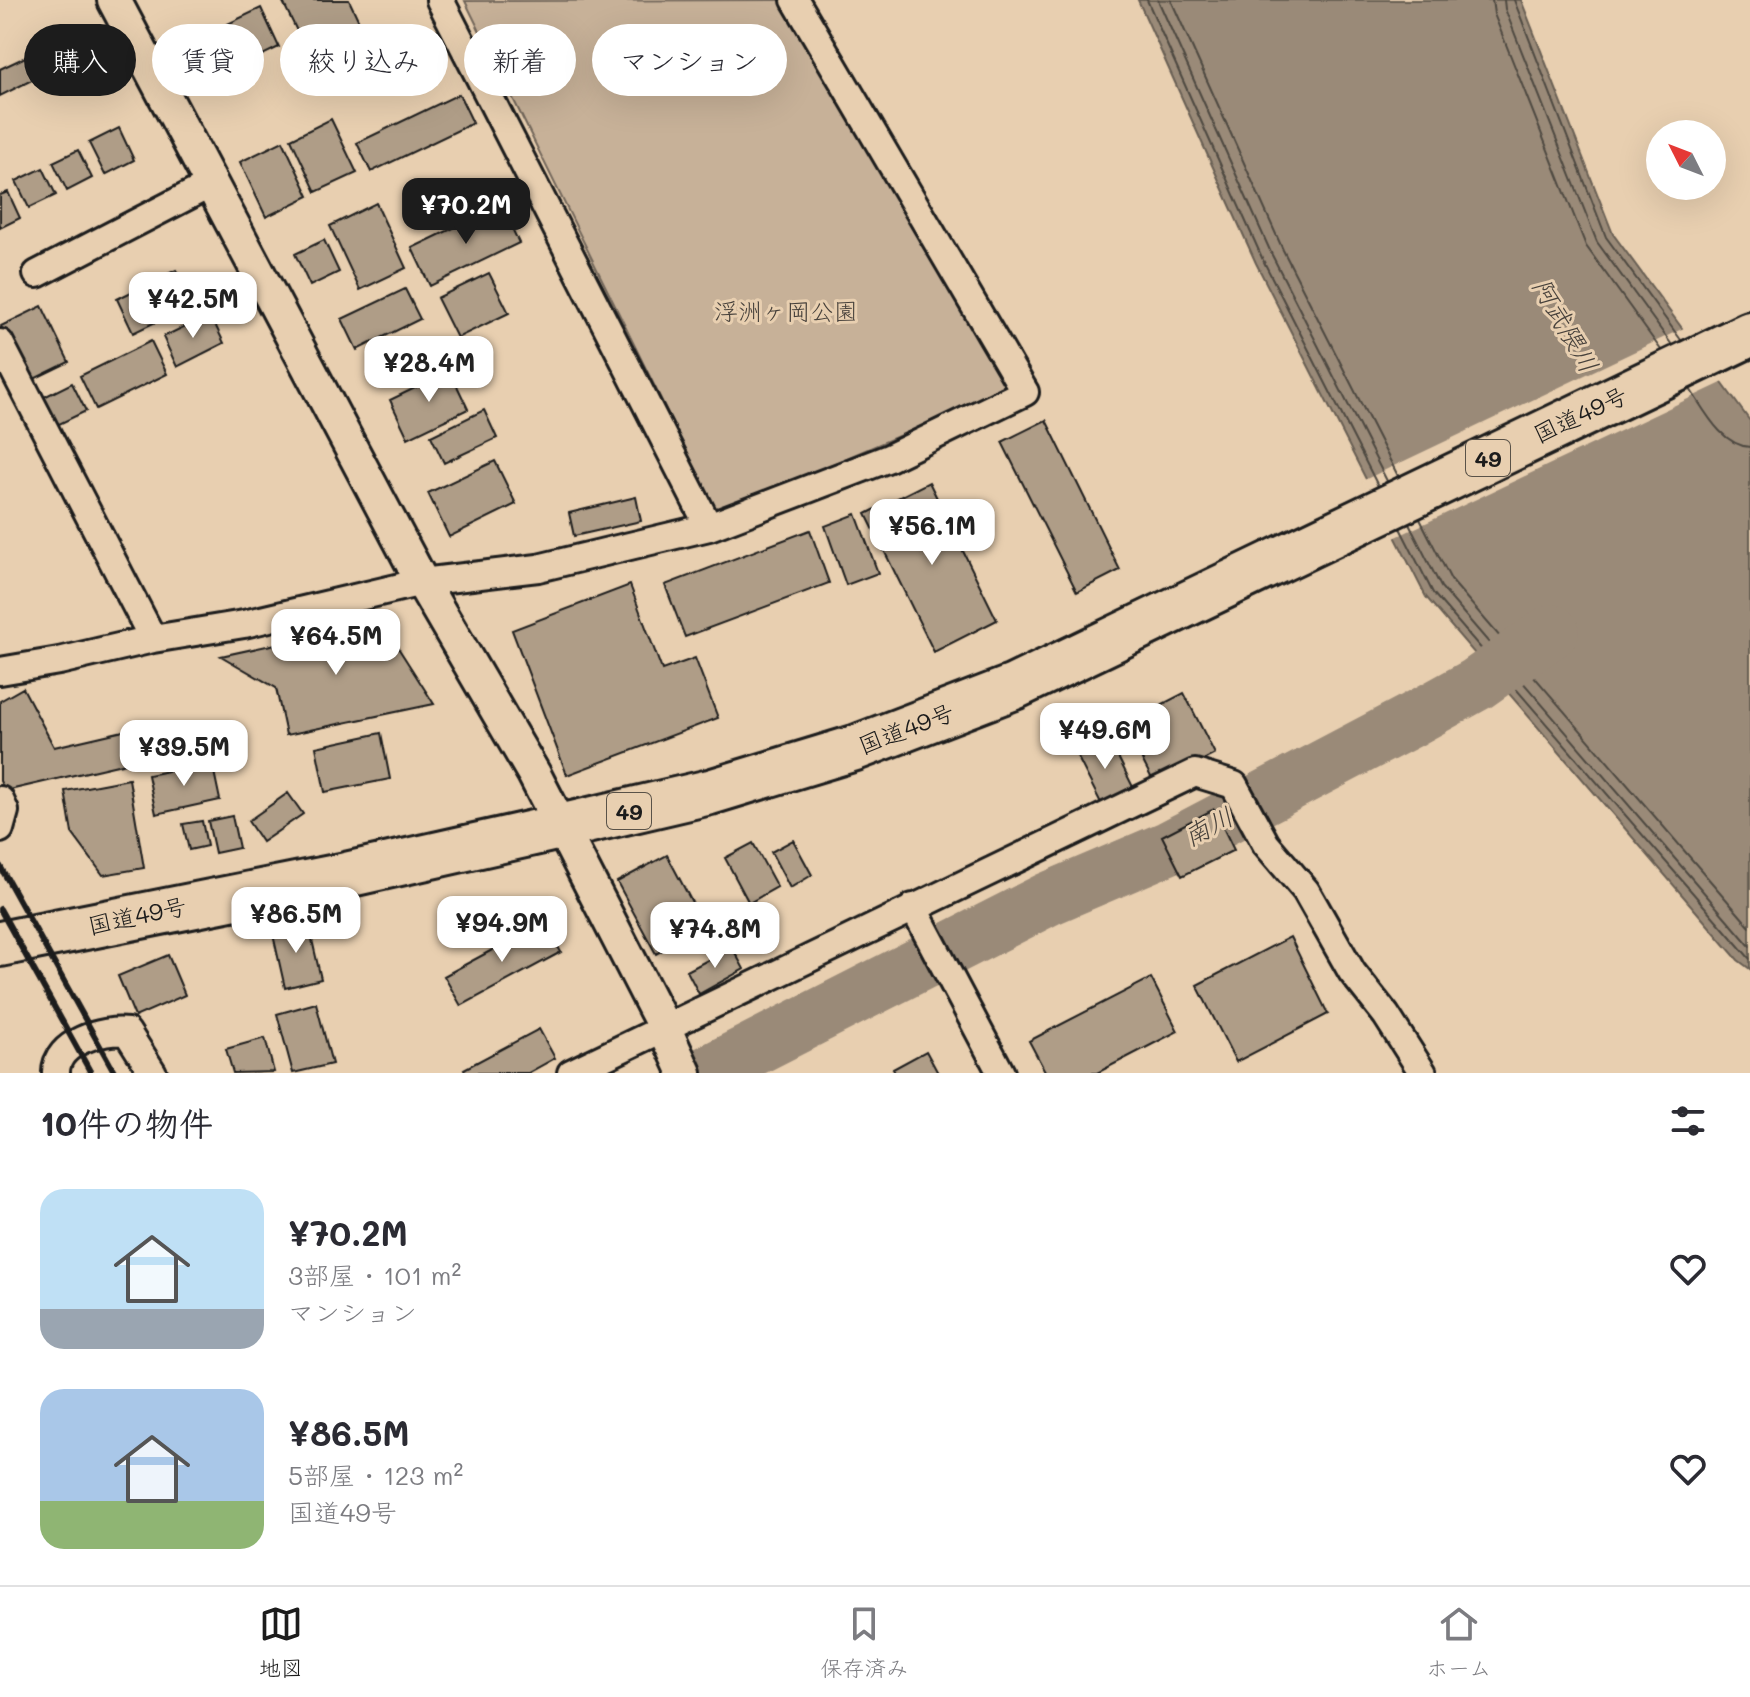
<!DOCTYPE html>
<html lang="ja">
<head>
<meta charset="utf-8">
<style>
  body { margin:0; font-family:Mali,"Klee One",sans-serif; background:#f2f2f3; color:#2b2b33; height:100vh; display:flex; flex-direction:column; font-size:30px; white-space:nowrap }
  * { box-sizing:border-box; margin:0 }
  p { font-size:26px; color:#7c7c81 }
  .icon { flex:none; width:44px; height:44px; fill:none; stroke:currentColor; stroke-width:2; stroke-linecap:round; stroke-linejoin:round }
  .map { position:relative; height:1073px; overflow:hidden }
  .details { display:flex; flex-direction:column; background:#fff; flex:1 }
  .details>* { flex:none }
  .hud { position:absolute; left:24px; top:24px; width:800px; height:72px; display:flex; gap:16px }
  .needle { width:52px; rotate:312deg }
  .buttons { position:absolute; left:1646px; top:120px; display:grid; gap:16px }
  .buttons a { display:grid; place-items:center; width:80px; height:80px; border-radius:50%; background:#fff; box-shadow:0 8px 32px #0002; font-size:40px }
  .price { position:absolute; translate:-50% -68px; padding:0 18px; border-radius:16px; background:#fff; color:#222; font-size:26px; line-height:52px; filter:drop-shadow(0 2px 4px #0008) }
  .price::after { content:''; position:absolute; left:50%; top:48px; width:24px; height:18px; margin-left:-12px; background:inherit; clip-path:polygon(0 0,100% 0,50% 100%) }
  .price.active { background:#1c1c1c; color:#fff }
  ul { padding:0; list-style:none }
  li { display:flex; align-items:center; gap:24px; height:200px; padding:0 40px }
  li span { display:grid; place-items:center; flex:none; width:224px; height:160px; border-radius:24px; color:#555 }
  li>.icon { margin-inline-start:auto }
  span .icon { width:96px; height:96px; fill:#fffc; stroke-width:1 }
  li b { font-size:34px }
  h2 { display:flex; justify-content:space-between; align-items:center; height:96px; padding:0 40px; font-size:34px }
  .pill { padding:0 28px; border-radius:36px; background:#fff; box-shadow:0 8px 32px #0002; font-size:28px; line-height:72px }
  .pill.active { background:#1c1c1c; color:#fff }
  .tab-bar { display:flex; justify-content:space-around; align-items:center; height:112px; border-top:2px solid #e1e1e2; background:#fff; font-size:22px; color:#7c7c81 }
  .tab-bar a { display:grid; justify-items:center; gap:4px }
  .tab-bar .active { color:#1c1c1c }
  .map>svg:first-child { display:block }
  .green { fill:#c7b198; stroke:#72665a; stroke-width:2 }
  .water { fill:#9a8a78; stroke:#685e53; stroke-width:2 }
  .pier { fill:#e8cfb0 }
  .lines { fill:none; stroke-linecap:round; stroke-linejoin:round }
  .shore { stroke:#4e4841; stroke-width:2 }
  .river { stroke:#9a8a78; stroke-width:54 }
  .building { fill:#af9d87; stroke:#1c1c1c; stroke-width:2 }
  .minor-casing { stroke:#1c1c1c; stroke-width:32 }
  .tertiary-casing { stroke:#1c1c1c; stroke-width:38 }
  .trunk-casing { stroke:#1c1c1c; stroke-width:50 }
  .minor { stroke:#e8cfb0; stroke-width:26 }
  .tertiary { stroke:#e8cfb0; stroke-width:32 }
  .trunk { stroke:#e8cfb0; stroke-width:44 }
  .rail { stroke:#1c1c1c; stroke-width:6 }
  .labels { text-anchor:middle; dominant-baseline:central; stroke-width:6; stroke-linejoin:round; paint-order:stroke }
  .shield { fill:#e8cfb0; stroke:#595248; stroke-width:2 }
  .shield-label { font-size:22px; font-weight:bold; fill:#1c1c1c }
  .park-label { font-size:24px; fill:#47413b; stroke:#e8cfb0 }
  .street-label { font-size:24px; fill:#1c1c1c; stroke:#e8cfb0 }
  .water-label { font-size:26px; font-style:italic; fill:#48423c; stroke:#e8cfb0 }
</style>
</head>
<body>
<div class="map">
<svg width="1750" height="1073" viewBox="0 0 1750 1073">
  <rect width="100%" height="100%" fill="#e8cfb0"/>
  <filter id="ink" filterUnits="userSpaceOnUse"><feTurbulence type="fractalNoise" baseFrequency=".0125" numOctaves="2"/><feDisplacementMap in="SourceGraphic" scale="16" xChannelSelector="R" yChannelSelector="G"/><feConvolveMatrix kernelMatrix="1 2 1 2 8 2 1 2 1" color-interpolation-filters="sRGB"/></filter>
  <g filter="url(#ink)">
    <path class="green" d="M 781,0 L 1009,389 L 717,513 L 465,1 Z"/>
    <path class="water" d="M 1138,0 L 1521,0 L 1613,234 L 1750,421 L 1750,969 L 1738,960 L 1426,597 L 1256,263 Z"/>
    <path class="pier" d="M 1686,327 L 1726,381 L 1392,539 L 1362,481 Z"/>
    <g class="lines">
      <path class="shore" d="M 1147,0 L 1263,260 L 1378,486
        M 1158,0 L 1272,255 L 1387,481
        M 1171,0 L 1283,250 L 1398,476
        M 1492,0 L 1494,14 L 1586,246 L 1661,350
        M 1504,0 L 1505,9 L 1597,242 L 1672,345
        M 1514,0 L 1606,237 L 1681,340
        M 1690,389 C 1705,411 1721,445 1750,447
        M 1420,519 L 1451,580 L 1750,927
        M 1409,524 L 1441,587 L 1750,946
        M 1400,528 L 1433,593 L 1750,959"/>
      <path class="river" d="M 706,1073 L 1048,899 L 1170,847 L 1412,720 L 1477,684 L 1552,631"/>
    </g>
    <path class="building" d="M 282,0 L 349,0 L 365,34 L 311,60 Z
      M 261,8 L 279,47 L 211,80 L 192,41 Z
      M 38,51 L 48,72 L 0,96 L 0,69 Z
      M 459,94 L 473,123 L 371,172 L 357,143 Z
      M 331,119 L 357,173 L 316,192 L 291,139 Z
      M 119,128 L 134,160 L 105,175 L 89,143 Z
      M 283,141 L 309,196 L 266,217 L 240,162 Z
      M 78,150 L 92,178 L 67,191 L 53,162 Z
      M 43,168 L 56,195 L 29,208 L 16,181 Z
      M 8,192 L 20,218 L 0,228 L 0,195 Z
      M 376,203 L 406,268 L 360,290 L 330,226 Z
      M 501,205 L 519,243 L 430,286 L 412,248 Z
      M 324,240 L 339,272 L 310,286 L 295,254 Z
      M 176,270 L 193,304 L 133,333 L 117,299 Z
      M 489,273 L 509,313 L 457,338 L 437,298 Z
      M 405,289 L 420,319 L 357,350 L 342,319 Z
      M 42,306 L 69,362 L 28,382 L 1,326 Z
      M 210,314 L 224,343 L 177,367 L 163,337 Z
      M 151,341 L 167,374 L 96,409 L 80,376 Z
      M 450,371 L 468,409 L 408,438 L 390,400 Z
      M 72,383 L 86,411 L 53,427 L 40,399 Z
      M 484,410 L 497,438 L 444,463 L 431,436 Z
      M 1046,420 L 1120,570 L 1077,592 L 1002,442 Z
      M 495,461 L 516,504 L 449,537 L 428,493 Z
      M 929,482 L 997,620 L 934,652 L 866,514 Z
      M 636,497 L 641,521 L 574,536 L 569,513 Z
      M 856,514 L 878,573 L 846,585 L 825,526 Z
      M 810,530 L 829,583 L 685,637 L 665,585 Z
      M 630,585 L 662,670 L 695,658 L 718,718 L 567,775 L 512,630 Z
      M 381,621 L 434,704 L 286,735 L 276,688 L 221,656 Z
      M 23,688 L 54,747 L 145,726 L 152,757 L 5,791 L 0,781 L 0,701 Z
      M 1184,693 L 1215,754 L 1155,785 L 1124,724 Z
      M 381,733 L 390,779 L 325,792 L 316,747 Z
      M 1106,733 L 1136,793 L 1104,809 L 1074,750 Z
      M 212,762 L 220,800 L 156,814 L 148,775 Z
      M 129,779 L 144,868 L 103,875 L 72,833 L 65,791 Z
      M 288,793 L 303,814 L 262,842 L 248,821 Z
      M 1214,809 L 1234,850 L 1182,876 L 1162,836 Z
      M 232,816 L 239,848 L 215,853 L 208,821 Z
      M 202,821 L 207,846 L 189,850 L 183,824 Z
      M 793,840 L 812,875 L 790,888 L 771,852 Z
      M 753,843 L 777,887 L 749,903 L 725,858 Z
      M 667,855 L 705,927 L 656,954 L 617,882 Z
      M 308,922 L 321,979 L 285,988 L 272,930 Z
      M 544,922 L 561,952 L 461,1006 L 444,976 Z
      M 1290,937 L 1328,1014 L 1236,1062 L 1197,985 Z
      M 732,947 L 744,969 L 699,994 L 687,971 Z
      M 168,955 L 185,995 L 135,1017 L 118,976 Z
      M 1151,978 L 1178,1031 L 1097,1073 L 1046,1073 L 1029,1041 Z
      M 316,1003 L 332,1064 L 293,1073 L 277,1014 Z
      M 539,1029 L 555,1058 L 528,1073 L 466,1073 L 464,1069 Z
      M 265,1038 L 274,1072 L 233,1073 L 226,1049 Z
      M 926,1051 L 938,1073 L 895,1073 L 893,1069 Z"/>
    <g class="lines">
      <defs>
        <path id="minor" d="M 440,0 L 709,527
          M 37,274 L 211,184
          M 0,343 L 153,639
          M 0,671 L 59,661 L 153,639 L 244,624 L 422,582 L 538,568 L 709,527 L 889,458 L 1025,392 L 795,0
          M 0,800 L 5,811 L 0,829
          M 913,907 L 1001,1073
          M 56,1073 C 55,1042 103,1029 127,1032 L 153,1073
          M 571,1073 L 1195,773 L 1234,785 L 1266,844 L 1306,891 L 1352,972 L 1386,1015 L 1423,1073"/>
        <path id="tertiary" d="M 114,0 L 422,582 L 534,774 L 664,1027 L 685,1073"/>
        <path id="trunk" d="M 0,944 L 346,875 L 560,827 L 710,792 L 855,748 L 1014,687 L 1750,334"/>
      </defs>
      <use href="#minor" class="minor-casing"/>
      <use href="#tertiary" class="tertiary-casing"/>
      <use href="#trunk" class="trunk-casing"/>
      <use href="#minor" class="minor"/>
      <use href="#tertiary" class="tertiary"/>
      <use href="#trunk" class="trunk"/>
      <path class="rail" d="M 0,866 L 115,1073
        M 0,909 L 91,1073"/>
    </g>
  </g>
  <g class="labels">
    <g class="shield">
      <rect x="1466" y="440" width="44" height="36" rx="6"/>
      <rect x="607" y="793" width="44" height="36" rx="6"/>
    </g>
    <g class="shield-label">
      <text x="1488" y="458">49</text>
      <text x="629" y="811">49</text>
    </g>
    <g class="park-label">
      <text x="786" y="310">浮洲ヶ岡公園</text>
    </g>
    <g class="street-label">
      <text transform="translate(1580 414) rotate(-25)">国道49号</text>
      <text transform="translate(906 728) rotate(-21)">国道49号</text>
      <text transform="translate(137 915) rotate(-12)">国道49号</text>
    </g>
    <g class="water-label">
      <text transform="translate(1566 325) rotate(60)">阿武隈川</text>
      <text transform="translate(1208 826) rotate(-28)">南川</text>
    </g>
  </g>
</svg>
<div class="buttons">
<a><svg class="needle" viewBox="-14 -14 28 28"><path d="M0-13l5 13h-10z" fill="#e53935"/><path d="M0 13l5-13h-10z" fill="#7c7c81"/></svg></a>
</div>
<b class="price active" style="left:466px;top:246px">¥70.2M</b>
<b class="price" style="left:193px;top:340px">¥42.5M</b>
<b class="price" style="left:429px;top:404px">¥28.4M</b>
<b class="price" style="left:932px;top:567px">¥56.1M</b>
<b class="price" style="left:336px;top:677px">¥64.5M</b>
<b class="price" style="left:1105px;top:771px">¥49.6M</b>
<b class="price" style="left:184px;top:788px">¥39.5M</b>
<b class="price" style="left:296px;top:955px">¥86.5M</b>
<b class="price" style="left:502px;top:964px">¥94.9M</b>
<b class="price" style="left:715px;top:970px">¥74.8M</b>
<div class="hud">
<a class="pill active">購入</a>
<a class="pill">賃貸</a>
<a class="pill">絞り込み</a>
<a class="pill">新着</a>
<a class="pill">マンション</a>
</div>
</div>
<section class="details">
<h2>10件の物件<svg class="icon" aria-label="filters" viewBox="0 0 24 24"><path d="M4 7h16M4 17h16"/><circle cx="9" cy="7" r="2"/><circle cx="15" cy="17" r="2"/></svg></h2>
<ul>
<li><span style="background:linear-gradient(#bfe0f5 75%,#9aa5b1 0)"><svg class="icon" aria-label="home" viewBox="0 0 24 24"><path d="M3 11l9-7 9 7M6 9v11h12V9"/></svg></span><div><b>¥70.2M</b><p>3部屋 · 101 m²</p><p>マンション</p></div><svg class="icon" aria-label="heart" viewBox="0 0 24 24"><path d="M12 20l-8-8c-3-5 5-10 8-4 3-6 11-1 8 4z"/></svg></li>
<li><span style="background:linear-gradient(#a9c7e8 70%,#8fb573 0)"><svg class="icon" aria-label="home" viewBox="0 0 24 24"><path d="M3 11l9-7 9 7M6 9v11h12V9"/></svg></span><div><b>¥86.5M</b><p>5部屋 · 123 m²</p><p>国道49号</p></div><svg class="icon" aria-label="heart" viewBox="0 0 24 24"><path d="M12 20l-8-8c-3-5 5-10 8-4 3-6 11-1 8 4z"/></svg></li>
</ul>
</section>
<nav class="tab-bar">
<a class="active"><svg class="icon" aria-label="map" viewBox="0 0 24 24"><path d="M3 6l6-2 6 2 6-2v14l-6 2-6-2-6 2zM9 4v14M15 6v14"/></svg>地図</a>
<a><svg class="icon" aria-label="saved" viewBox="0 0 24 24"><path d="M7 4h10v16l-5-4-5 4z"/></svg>保存済み</a>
<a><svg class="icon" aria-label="home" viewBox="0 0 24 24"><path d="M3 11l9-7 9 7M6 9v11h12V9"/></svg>ホーム</a>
</nav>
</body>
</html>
